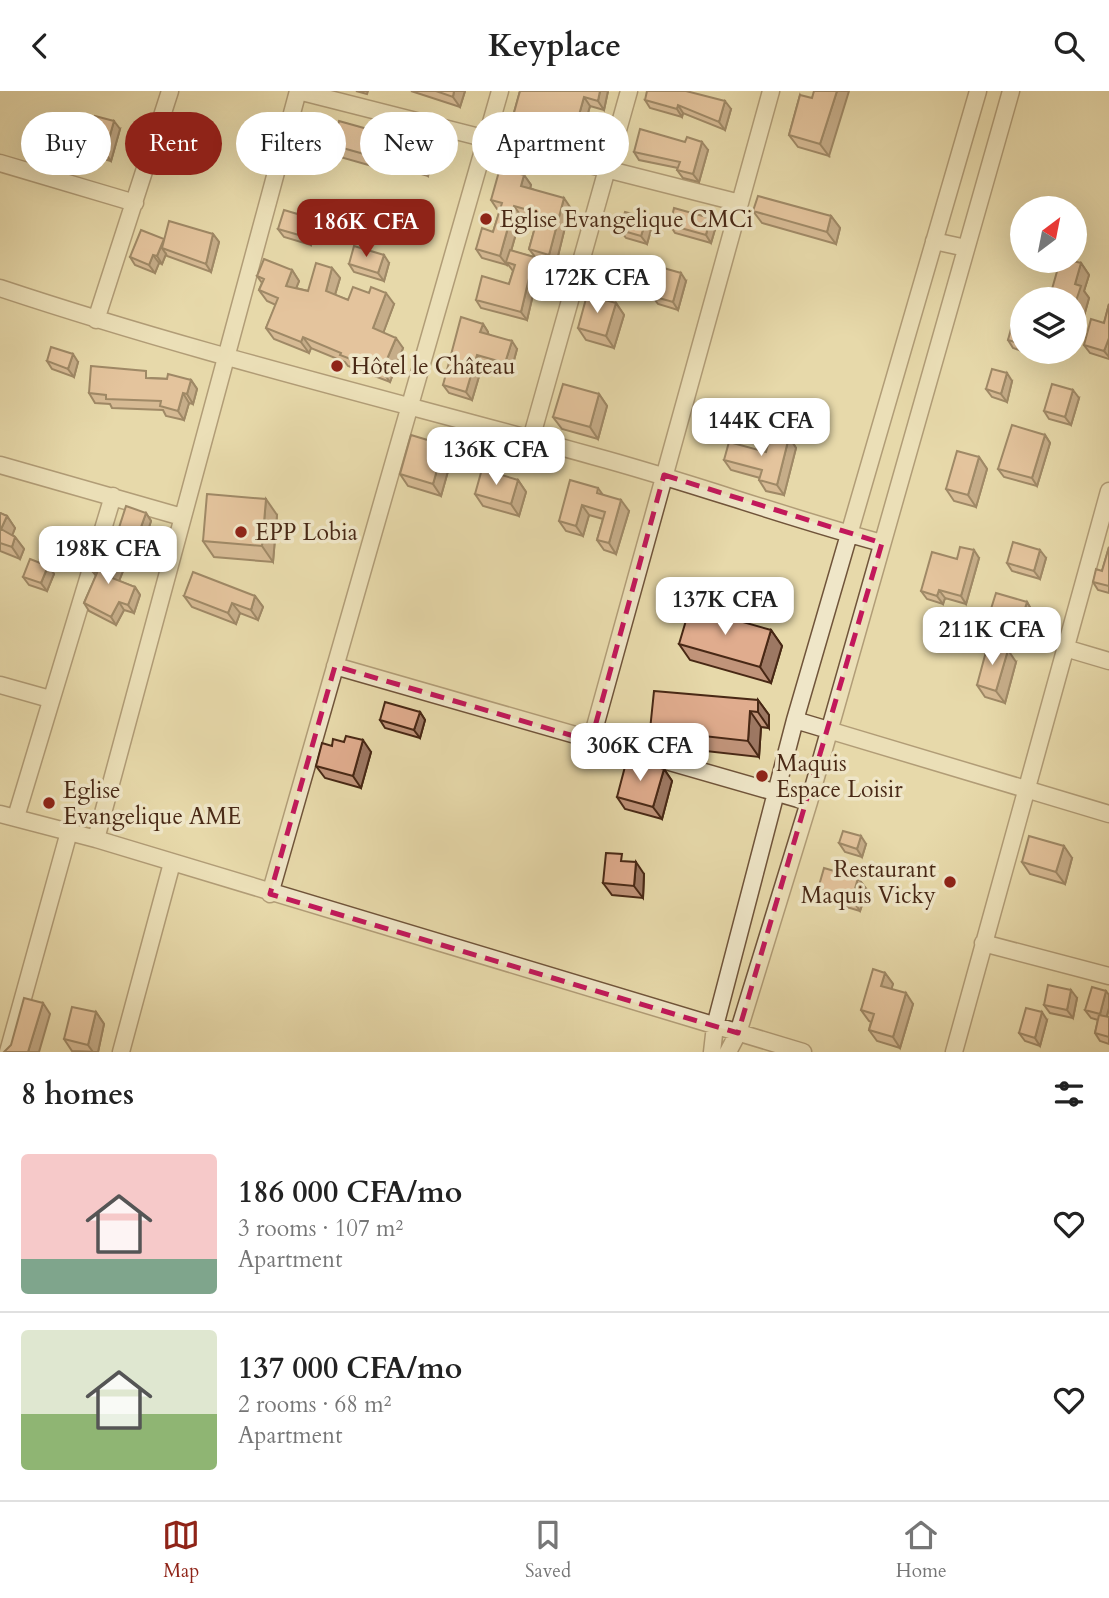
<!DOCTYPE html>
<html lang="en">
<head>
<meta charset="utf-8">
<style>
  body { margin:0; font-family:Cardo,serif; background:#f6f6f6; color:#222; height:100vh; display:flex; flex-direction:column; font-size:26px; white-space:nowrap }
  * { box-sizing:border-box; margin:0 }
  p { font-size:23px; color:#767676 }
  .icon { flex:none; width:38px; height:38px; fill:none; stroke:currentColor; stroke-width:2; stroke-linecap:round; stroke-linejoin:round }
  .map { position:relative; height:961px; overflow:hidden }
  .side { display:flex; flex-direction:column; background:#fff; flex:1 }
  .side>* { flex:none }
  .guide { position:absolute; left:21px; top:21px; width:700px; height:63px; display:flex; gap:14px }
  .needle { width:46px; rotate:32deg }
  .fabs { position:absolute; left:1010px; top:105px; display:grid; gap:14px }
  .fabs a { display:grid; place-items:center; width:77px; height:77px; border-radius:50%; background:#fff; box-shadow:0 7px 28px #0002; font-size:35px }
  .price { position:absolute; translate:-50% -60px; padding:0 16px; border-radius:14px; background:#fff; color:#222; font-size:23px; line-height:46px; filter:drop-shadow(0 2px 4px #0008) }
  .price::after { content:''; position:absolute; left:50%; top:42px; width:21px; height:16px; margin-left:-10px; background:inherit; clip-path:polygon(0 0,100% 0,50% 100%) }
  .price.active { background:#8f2418; color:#fff }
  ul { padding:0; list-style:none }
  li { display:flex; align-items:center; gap:21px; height:175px; padding:0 21px }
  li+li { border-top:2px solid #e0e0e0 }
  li span { display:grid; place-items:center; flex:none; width:196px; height:140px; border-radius:7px; color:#555 }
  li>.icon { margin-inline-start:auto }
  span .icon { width:84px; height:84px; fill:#fffc; stroke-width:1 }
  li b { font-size:30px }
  h2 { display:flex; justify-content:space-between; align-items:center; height:84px; padding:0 21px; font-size:30px }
  .pill { padding:0 24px; border-radius:32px; background:#fff; box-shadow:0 7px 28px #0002; font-size:24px; line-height:63px }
  .pill.active { background:#8f2418; color:#fff }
  header { display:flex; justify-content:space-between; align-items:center; height:91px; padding:0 21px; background:#fff; font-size:32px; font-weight:700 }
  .dock { display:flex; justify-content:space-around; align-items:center; height:98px; border-top:2px solid #e0e0e0; background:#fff; font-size:19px; color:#767676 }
  .dock a { display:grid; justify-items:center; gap:4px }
  .dock .active { color:#8f2418 }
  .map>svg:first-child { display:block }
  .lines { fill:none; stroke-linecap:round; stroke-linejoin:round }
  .minor-casing { stroke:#70543a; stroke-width:19 }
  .minor { stroke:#efe6c8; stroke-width:16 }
  .wall { fill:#c1947a; stroke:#482815; stroke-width:2 }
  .shaded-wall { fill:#9d7863; stroke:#482815; stroke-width:2 }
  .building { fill:#e0ac8e; stroke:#482815; stroke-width:2 }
  .marked { fill:none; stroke:#c2185b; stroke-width:5; stroke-dasharray:14 9; stroke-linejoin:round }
  .poi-dot { fill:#8f2418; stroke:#efe6c8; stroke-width:2.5 }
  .labels { text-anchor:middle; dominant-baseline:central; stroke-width:7; stroke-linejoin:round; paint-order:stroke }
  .poi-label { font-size:23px; fill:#482815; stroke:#efe6c8; text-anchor:start }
</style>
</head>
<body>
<header><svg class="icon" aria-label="back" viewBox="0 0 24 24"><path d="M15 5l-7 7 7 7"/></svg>Keyplace<svg class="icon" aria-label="search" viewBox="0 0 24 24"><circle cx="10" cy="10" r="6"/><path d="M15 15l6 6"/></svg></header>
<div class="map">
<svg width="1109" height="961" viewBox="0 0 1109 961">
  <rect width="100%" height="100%" fill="#e7d9aa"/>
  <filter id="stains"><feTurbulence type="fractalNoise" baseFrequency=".00286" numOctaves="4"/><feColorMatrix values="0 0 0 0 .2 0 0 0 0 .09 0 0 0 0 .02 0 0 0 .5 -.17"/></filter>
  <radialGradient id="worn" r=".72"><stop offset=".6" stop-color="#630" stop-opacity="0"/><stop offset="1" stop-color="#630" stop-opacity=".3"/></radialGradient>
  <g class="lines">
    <defs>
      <path id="minor" d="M 298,0 L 740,112
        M 0,72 L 135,112
        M 934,150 L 966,157
        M 0,197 C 195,262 395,310 593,365 C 690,391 785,426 882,452
        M 96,229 L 170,0
        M 531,348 L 629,0
        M 0,374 L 182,426
        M 1065,557 L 1109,570
        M 335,575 L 809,711
        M 0,594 L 50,608
        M 795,629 L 1109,723
        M 591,650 L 771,0
        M 0,723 L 96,748 L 803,961
        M 16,726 L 113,405
        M 96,748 L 298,0
        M 270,803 L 500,0
        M 983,852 L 1109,885
        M 8,961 L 69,741
        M 121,961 L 172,772
        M 712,961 L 715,935 L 795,629 L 978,0
        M 728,961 L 738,942 L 809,711 L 1011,0
        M 954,961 L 1109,400"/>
    </defs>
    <use href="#minor" class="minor-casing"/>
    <use href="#minor" class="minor"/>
  </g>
  <path class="wall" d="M 356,0 L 368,0 L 367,3 Z
    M 411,0 L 465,0 L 460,16 Z
    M 520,0 L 608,0 L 604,19 L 590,15 L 578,57 L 544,48 L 543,51 L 516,44 L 510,36 Z
    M 800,4 L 829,65 L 798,56 L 789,44 Z
    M 645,9 L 731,18 L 725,39 L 683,22 L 682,26 L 650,17 Z
    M 120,38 L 111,70 L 92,65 L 86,57 Z
    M 379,51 L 372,75 L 340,66 L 332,54 Z
    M 685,51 L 708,59 L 699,91 L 683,87 L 677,79 L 678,77 L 639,69 L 634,61 Z
    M 428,57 L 433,65 L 428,85 L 397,76 L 391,68 Z
    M 524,84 L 531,94 L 530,97 L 570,116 L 556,173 L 536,167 L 529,158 L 537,129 L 521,125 L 511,160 L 534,166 L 540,174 L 527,229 L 481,217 L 476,209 L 509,193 L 513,180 L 507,172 L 507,174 L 482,167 L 476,158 L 493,141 L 500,119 L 497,118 L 491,109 Z
    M 753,120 L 831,125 L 840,137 L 836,153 L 762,132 Z
    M 710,127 L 716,135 L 711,152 L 675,142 L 670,134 Z
    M 317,135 L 311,154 L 284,146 L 278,138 Z
    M 652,135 L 647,153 L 626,147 L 620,139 Z
    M 213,143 L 219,151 L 211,181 L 167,165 L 166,163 L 162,173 L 159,172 L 155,182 L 135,174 L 130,166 L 164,148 Z
    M 389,172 L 384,190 L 354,181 L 349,173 Z
    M 1081,172 L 1089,184 L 1084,200 L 1089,207 L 1084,225 L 1074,222 L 1074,208 L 1052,208 L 1050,205 Z
    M 332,177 L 340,187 L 335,204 L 348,209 L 394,213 L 383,242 L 403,257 L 390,291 L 348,275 L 345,271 L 311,257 L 309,262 L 274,248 L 266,237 L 276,214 L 267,210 L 259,199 L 262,192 L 257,185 L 292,179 L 299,190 L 296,197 L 308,200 Z
    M 686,190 L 678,219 L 658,213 L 652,205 Z
    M 616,212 L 624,224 L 614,257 L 586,249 L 578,237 Z
    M 1109,213 L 1109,268 L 1090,262 L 1084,254 L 1104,232 Z
    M 1022,225 L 1022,260 L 1013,257 L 1008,249 Z
    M 483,233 L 488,241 L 488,243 L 517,258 L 511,280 L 483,272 L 472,309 L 449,302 L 443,294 Z
    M 47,270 L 78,271 L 74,286 L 52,278 Z
    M 151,287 L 191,289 L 197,298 L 193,313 L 189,312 L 184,329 L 166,325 L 163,319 L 112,317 L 110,313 L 95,312 L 89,302 Z
    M 1012,290 L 1007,311 L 992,306 L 986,298 Z
    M 599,303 L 607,315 L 598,348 L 562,338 L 553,326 Z
    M 1079,307 L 1071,334 L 1049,328 L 1044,320 Z
    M 1045,344 L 1050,352 L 1037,395 L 1004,386 L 998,378 Z
    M 789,346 L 796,357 L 784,404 L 766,400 L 759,389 L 760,387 L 731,379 L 724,369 L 766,361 Z
    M 444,354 L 452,366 L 441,405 L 408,395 L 400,383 Z
    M 979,366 L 987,378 L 976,416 L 954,410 L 946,398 Z
    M 518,389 L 526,401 L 519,425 L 483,415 L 475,403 Z
    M 598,397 L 603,404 L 629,420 L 616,463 L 604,459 L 597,449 L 603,428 L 589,424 L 583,445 L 566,440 L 559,430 Z
    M 0,422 L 7,425 L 15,437 L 12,444 L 15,446 L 24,458 L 20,468 L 0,460 Z
    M 146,422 L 151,430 L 142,458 L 122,451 L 117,443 Z
    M 277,424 L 273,471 L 214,466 L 203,450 Z
    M 1109,456 L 1109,502 L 1098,499 L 1093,491 L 1102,480 Z
    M 979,467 L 966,513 L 945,507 L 943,513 L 927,508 L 921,500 L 957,468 Z
    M 1046,467 L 1040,488 L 1012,480 L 1007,472 Z
    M 48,475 L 54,483 L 47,500 L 29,494 L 23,486 Z
    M 125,475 L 119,490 L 135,496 L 140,504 L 134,522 L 124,519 L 116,534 L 89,520 L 84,512 L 96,485 L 93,481 Z
    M 184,505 L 255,505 L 263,516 L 258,529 L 240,522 L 236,533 L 192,516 Z
    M 1027,511 L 1032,520 L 1027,538 L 996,529 L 990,521 Z
    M 771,539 L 782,555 L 771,592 L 690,569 L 679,553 Z
    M 1016,571 L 1005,612 L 985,606 L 977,594 Z
    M 758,609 L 769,624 L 769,637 L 761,636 L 759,666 L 661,655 L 650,639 Z
    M 420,621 L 425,629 L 420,647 L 385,637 L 380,629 Z
    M 344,651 L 371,661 L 361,697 L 325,687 L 316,675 L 332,655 Z
    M 664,678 L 672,690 L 662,728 L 625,718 L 617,706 Z
    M 839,752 L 866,753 L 862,766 L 845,761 Z
    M 1072,767 L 1065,793 L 1030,783 L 1022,771 Z
    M 644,783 L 643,807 L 612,804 L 603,792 Z
    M 858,787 L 867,799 L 860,820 L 826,810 L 818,798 Z
    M 885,882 L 893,893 L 891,898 L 913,913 L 900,957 L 877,950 L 869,939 L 871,931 L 869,930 L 861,919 Z
    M 1077,907 L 1073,927 L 1050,922 L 1044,914 Z
    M 1109,917 L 1107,926 L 1109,926 L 1109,953 L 1100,950 L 1095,942 L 1098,929 L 1091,927 L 1085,919 Z
    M 96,921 L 104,933 L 98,961 L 72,960 L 64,948 Z
    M 1047,929 L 1040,955 L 1025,950 L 1019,942 Z"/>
  <path class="shaded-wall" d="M 454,0 L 465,0 L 460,16 L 453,6 Z
    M 600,0 L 608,0 L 604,19 L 598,10 Z
    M 837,0 L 849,0 L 829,65 L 820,53 Z
    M 584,6 L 590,15 L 578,57 L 572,49 Z
    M 725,10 L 731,18 L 725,39 L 719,31 Z
    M 678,14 L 683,22 L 682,26 L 677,18 Z
    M 114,30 L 120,38 L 111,70 L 105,62 Z
    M 371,39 L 379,51 L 372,75 L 364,63 Z
    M 538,39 L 544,48 L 543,51 L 537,42 Z
    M 702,51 L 708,59 L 699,91 L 693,83 Z
    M 428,57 L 433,65 L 428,85 L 422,77 Z
    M 524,84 L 531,94 L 528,104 L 521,95 Z
    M 564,107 L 570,116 L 556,173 L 549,164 Z
    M 514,115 L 521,125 L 507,174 L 500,165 Z
    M 831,125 L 840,137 L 836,153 L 827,141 Z
    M 311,127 L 317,135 L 311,154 L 306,146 Z
    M 647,127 L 652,135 L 647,153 L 641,145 Z
    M 710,127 L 716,135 L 711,152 L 706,144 Z
    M 213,143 L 219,151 L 211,181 L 206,173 Z
    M 164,148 L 162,157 L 166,163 L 162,173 L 157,165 Z
    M 153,164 L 159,172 L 155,182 L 149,174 Z
    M 384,164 L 389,172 L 384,190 L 378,182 Z
    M 534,166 L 540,174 L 527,229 L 521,221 Z
    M 1081,172 L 1089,184 L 1084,200 L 1089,207 L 1084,225 L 1075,213 L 1075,193 Z
    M 332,177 L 340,187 L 333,210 L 326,200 Z
    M 292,179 L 299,190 L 293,205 L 286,195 Z
    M 681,182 L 686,190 L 678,219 L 673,211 Z
    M 386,202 L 394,213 L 381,248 L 373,237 Z
    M 616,212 L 624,224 L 614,257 L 606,245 Z
    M 483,233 L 488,241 L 486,249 L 480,241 Z
    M 303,246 L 311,257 L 309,262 L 301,251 Z
    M 396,247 L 403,257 L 390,291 L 382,280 Z
    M 1109,247 L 1109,266 L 1104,260 Z
    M 512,250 L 517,258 L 511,280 L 505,272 Z
    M 73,263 L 78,271 L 74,286 L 68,278 Z
    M 477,264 L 483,272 L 472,309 L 466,301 Z
    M 1007,282 L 1012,290 L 1007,311 L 1001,303 Z
    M 191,289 L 197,298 L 193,313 L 187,303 Z
    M 1073,299 L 1079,307 L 1071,334 L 1065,326 Z
    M 183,302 L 189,312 L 184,329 L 178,320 Z
    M 599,303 L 607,315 L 598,348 L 590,336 Z
    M 1045,344 L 1050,352 L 1037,395 L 1032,387 Z
    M 789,346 L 796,357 L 784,404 L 777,394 Z
    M 444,354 L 452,366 L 441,405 L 433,393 Z
    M 979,366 L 987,378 L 976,416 L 968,404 Z
    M 518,389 L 526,401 L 519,425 L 511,413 Z
    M 266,408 L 277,424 L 273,471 L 262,455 Z
    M 621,409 L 629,420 L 616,463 L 609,452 Z
    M 582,414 L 589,424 L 583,445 L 576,435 Z
    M 146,422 L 151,430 L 142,458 L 136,450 Z
    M 7,425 L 15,437 L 10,450 L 1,438 Z
    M 15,446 L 24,458 L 20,468 L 12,456 Z
    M 974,459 L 979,467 L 966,513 L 961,505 Z
    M 1040,459 L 1046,467 L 1040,488 L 1034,480 Z
    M 120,466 L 125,475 L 117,495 L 112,487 Z
    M 48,475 L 54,483 L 47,500 L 41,492 Z
    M 135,496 L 140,504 L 134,522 L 128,514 Z
    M 939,499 L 945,507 L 943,513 L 937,505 Z
    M 255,505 L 263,516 L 258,529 L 251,519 Z
    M 119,511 L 124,519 L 116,534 L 111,526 Z
    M 1027,511 L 1032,520 L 1027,538 L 1021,530 Z
    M 232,512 L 240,522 L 236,533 L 228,522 Z
    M 771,539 L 782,555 L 771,592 L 760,576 Z
    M 1008,559 L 1016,571 L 1005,612 L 996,600 Z
    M 758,609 L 769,624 L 769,637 L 758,621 Z
    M 750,620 L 761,636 L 759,666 L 748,650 Z
    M 420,621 L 425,629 L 420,647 L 414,639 Z
    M 363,649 L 371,661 L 361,697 L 353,685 Z
    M 664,678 L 672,690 L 662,728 L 653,716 Z
    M 861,745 L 866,753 L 862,766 L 857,758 Z
    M 1064,755 L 1072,767 L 1065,793 L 1056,781 Z
    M 636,771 L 644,783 L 643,807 L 634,795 Z
    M 858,787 L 867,799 L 860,820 L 852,808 Z
    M 885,882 L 893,893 L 889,906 L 881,895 Z
    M 1071,899 L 1077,907 L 1073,927 L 1067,919 Z
    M 1106,900 L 1109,904 L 1109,917 L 1105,931 L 1100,923 Z
    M 906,902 L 913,913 L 900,957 L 893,946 Z
    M 43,912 L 50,923 L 39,961 L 28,961 Z
    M 96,921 L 104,933 L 98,961 L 93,961 L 88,954 Z
    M 1042,921 L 1047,929 L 1040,955 L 1035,947 Z"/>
  <path class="building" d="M 436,0 L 454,0 L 453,6 Z
    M 520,0 L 600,0 L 598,10 L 584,6 L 572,49 L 538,39 L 537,42 L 510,36 Z
    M 647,0 L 686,0 L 725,10 L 719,31 L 678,14 L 677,18 L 645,9 Z
    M 814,0 L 837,0 L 820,53 L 789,44 L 800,4 L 812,7 Z
    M 95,25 L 114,30 L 105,62 L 86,57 Z
    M 339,30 L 371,39 L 364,63 L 332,54 Z
    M 640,38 L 685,51 L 687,46 L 702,51 L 693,83 L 677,79 L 680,71 L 634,61 Z
    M 397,48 L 428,57 L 422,77 L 391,68 Z
    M 500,77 L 524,84 L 521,95 L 564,107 L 549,164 L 529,158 L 539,122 L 514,115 L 500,165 L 476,158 L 482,137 L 493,141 L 502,112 L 491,109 Z
    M 758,105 L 831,125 L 827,141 L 753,120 Z
    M 674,117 L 710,127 L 706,144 L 670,134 Z
    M 284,119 L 311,127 L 306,146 L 278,138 Z
    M 625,121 L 647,127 L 641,145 L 620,139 Z
    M 169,130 L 213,143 L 206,173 L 162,157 Z
    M 141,139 L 164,148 L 157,165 L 153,164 L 149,174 L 130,166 Z
    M 354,155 L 384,164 L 378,182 L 349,173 Z
    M 510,159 L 534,166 L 521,221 L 476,209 L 482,185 L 509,193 L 515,174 L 506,171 Z
    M 264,168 L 292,179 L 286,195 L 308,200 L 316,172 L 332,177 L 326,200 L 348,209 L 353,196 L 369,202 L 371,196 L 386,202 L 373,237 L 396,247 L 382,280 L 340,264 L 341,262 L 303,246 L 301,251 L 266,237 L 278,207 L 259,199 L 264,188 L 257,185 Z
    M 1060,170 L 1073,170 L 1081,172 L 1075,193 L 1081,195 L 1075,213 L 1074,208 L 1060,208 L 1050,205 Z
    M 660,176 L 681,182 L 673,211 L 652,205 Z
    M 587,204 L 616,212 L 606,245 L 578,237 Z
    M 1109,213 L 1109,247 L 1104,260 L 1084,254 L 1091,228 L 1104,232 Z
    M 1015,223 L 1022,225 L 1022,253 L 1008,249 Z
    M 461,226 L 483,233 L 480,241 L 512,250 L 505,272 L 477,264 L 466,301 L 443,294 Z
    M 51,256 L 73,263 L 68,278 L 47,270 Z
    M 91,275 L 146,280 L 146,287 L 167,288 L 168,283 L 191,289 L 187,303 L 183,302 L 178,320 L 160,315 L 161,310 L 106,308 L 106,304 L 89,302 Z
    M 992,278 L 1007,282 L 1001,303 L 986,298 Z
    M 563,293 L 599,303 L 590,336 L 553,326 Z
    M 1052,293 L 1073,299 L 1065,326 L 1044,320 Z
    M 1012,334 L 1045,344 L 1032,387 L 998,378 Z
    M 771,342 L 789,346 L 777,394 L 759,389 L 762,379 L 724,369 L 729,351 L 766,361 Z
    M 411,344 L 444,354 L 433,393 L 400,383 Z
    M 957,360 L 979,366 L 968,404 L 946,398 Z
    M 482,378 L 518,389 L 511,413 L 475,403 Z
    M 570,389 L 598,397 L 597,402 L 621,409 L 609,452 L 597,449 L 605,421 L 582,414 L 576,435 L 559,430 Z
    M 207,403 L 266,408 L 262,455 L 203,450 Z
    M 126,415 L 146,422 L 136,450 L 117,443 Z
    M 0,422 L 7,425 L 1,438 L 15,446 L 12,456 L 0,452 Z
    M 1013,451 L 1040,459 L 1034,480 L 1007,472 Z
    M 960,456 L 974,459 L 961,505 L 939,499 L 937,505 L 921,500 L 932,461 L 957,468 Z
    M 1109,456 L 1109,495 L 1093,491 L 1096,478 L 1102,480 Z
    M 100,459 L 120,466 L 112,487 L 135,496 L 128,514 L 119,511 L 111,526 L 84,512 L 97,482 L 93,481 Z
    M 30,468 L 48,475 L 41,492 L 23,486 Z
    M 193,481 L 255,505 L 251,519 L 232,512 L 228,522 L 184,505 Z
    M 996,502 L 1027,511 L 1021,530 L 990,521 Z
    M 690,516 L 771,539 L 760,576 L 679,553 Z
    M 988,553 L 1008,559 L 996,600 L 977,594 Z
    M 654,600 L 758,609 L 758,621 L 750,620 L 748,650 L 650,639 Z
    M 385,611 L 420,621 L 414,639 L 380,629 Z
    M 346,645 L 363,649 L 353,685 L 316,675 L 322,652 L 332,655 L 333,648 L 344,651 Z
    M 627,668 L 664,678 L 653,716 L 617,706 Z
    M 843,740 L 861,745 L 857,758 L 839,752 Z
    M 1029,745 L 1064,755 L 1056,781 L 1022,771 Z
    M 606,762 L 622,763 L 621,770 L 636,771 L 634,795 L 603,792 Z
    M 824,777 L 858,787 L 852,808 L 818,798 Z
    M 873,878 L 885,882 L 881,895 L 906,902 L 893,946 L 869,939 L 874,923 L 861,919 Z
    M 1048,894 L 1071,899 L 1067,919 L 1044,914 Z
    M 1092,896 L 1106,900 L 1100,923 L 1085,919 Z
    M 24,907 L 43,912 L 28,961 L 4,961 L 11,954 Z
    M 72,916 L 96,921 L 88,954 L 64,948 Z
    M 1026,917 L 1042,921 L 1035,947 L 1019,942 Z
    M 1099,924 L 1109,926 L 1109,946 L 1095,942 Z"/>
  <path d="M0 0H1109V961H0ZM 664,384 L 882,452 L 738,942 L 270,803 L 335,575 L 591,650 Z" fill="#e7d9aa" fill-opacity=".55" fill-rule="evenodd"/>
  <path class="marked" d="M 664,384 L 882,452 L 738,942 L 270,803 L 335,575 L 591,650 Z"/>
  <g class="poi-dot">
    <circle cx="486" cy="128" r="7"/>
    <circle cx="337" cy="275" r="7"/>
    <circle cx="241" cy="441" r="7"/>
    <circle cx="762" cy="685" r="7"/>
    <circle cx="49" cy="712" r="7"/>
    <circle cx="950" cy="791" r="7"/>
  </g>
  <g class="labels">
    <g class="poi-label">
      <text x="500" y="128">Eglise Evangelique CMCi</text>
      <text x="351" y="275">Hôtel le Château</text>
      <text x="255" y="441">EPP Lobia</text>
      <text x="776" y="672">Maquis<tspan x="776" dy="26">Espace Loisir</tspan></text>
      <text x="63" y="699">Eglise<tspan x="63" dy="26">Evangelique AME</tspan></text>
      <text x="936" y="778" text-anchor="end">Restaurant<tspan x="936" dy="26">Maquis Vicky</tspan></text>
    </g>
  </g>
  <rect width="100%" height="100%" filter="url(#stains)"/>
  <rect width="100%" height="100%" fill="url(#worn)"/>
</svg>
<div class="fabs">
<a><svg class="needle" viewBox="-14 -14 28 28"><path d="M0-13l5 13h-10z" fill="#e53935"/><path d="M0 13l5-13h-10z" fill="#767676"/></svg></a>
<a><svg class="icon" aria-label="layers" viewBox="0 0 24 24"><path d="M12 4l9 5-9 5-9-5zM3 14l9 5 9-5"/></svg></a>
</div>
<b class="price active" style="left:366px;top:168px">186K CFA</b>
<b class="price" style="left:597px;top:224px">172K CFA</b>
<b class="price" style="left:761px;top:367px">144K CFA</b>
<b class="price" style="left:496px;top:396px">136K CFA</b>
<b class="price" style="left:108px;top:495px">198K CFA</b>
<b class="price" style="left:725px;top:546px">137K CFA</b>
<b class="price" style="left:992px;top:576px">211K CFA</b>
<b class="price" style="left:640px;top:692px">306K CFA</b>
<div class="guide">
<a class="pill">Buy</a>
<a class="pill active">Rent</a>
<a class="pill">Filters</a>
<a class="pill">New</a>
<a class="pill">Apartment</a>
</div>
</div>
<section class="side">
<h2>8 homes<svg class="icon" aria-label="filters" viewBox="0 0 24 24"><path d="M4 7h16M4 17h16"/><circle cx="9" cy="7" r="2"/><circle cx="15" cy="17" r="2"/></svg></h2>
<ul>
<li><span style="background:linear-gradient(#f6c9c9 75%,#7fa58c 0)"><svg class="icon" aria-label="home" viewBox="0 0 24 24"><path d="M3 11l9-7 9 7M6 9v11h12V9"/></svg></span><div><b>186 000 CFA/mo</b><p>3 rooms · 107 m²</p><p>Apartment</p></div><svg class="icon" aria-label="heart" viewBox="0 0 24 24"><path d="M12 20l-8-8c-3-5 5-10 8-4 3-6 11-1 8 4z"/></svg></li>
<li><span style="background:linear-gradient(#dfe7d0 60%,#8fb573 0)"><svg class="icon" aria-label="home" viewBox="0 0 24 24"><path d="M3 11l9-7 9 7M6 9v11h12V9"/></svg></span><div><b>137 000 CFA/mo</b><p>2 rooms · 68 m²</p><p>Apartment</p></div><svg class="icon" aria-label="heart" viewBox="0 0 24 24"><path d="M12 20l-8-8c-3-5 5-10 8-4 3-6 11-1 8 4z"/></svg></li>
</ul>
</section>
<nav class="dock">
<a class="active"><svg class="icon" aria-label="map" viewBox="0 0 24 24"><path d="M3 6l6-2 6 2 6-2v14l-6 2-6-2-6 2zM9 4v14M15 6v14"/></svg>Map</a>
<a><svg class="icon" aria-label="saved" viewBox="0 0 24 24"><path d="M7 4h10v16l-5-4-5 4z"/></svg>Saved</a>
<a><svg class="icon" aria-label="home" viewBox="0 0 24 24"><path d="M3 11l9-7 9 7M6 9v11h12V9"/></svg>Home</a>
</nav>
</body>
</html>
